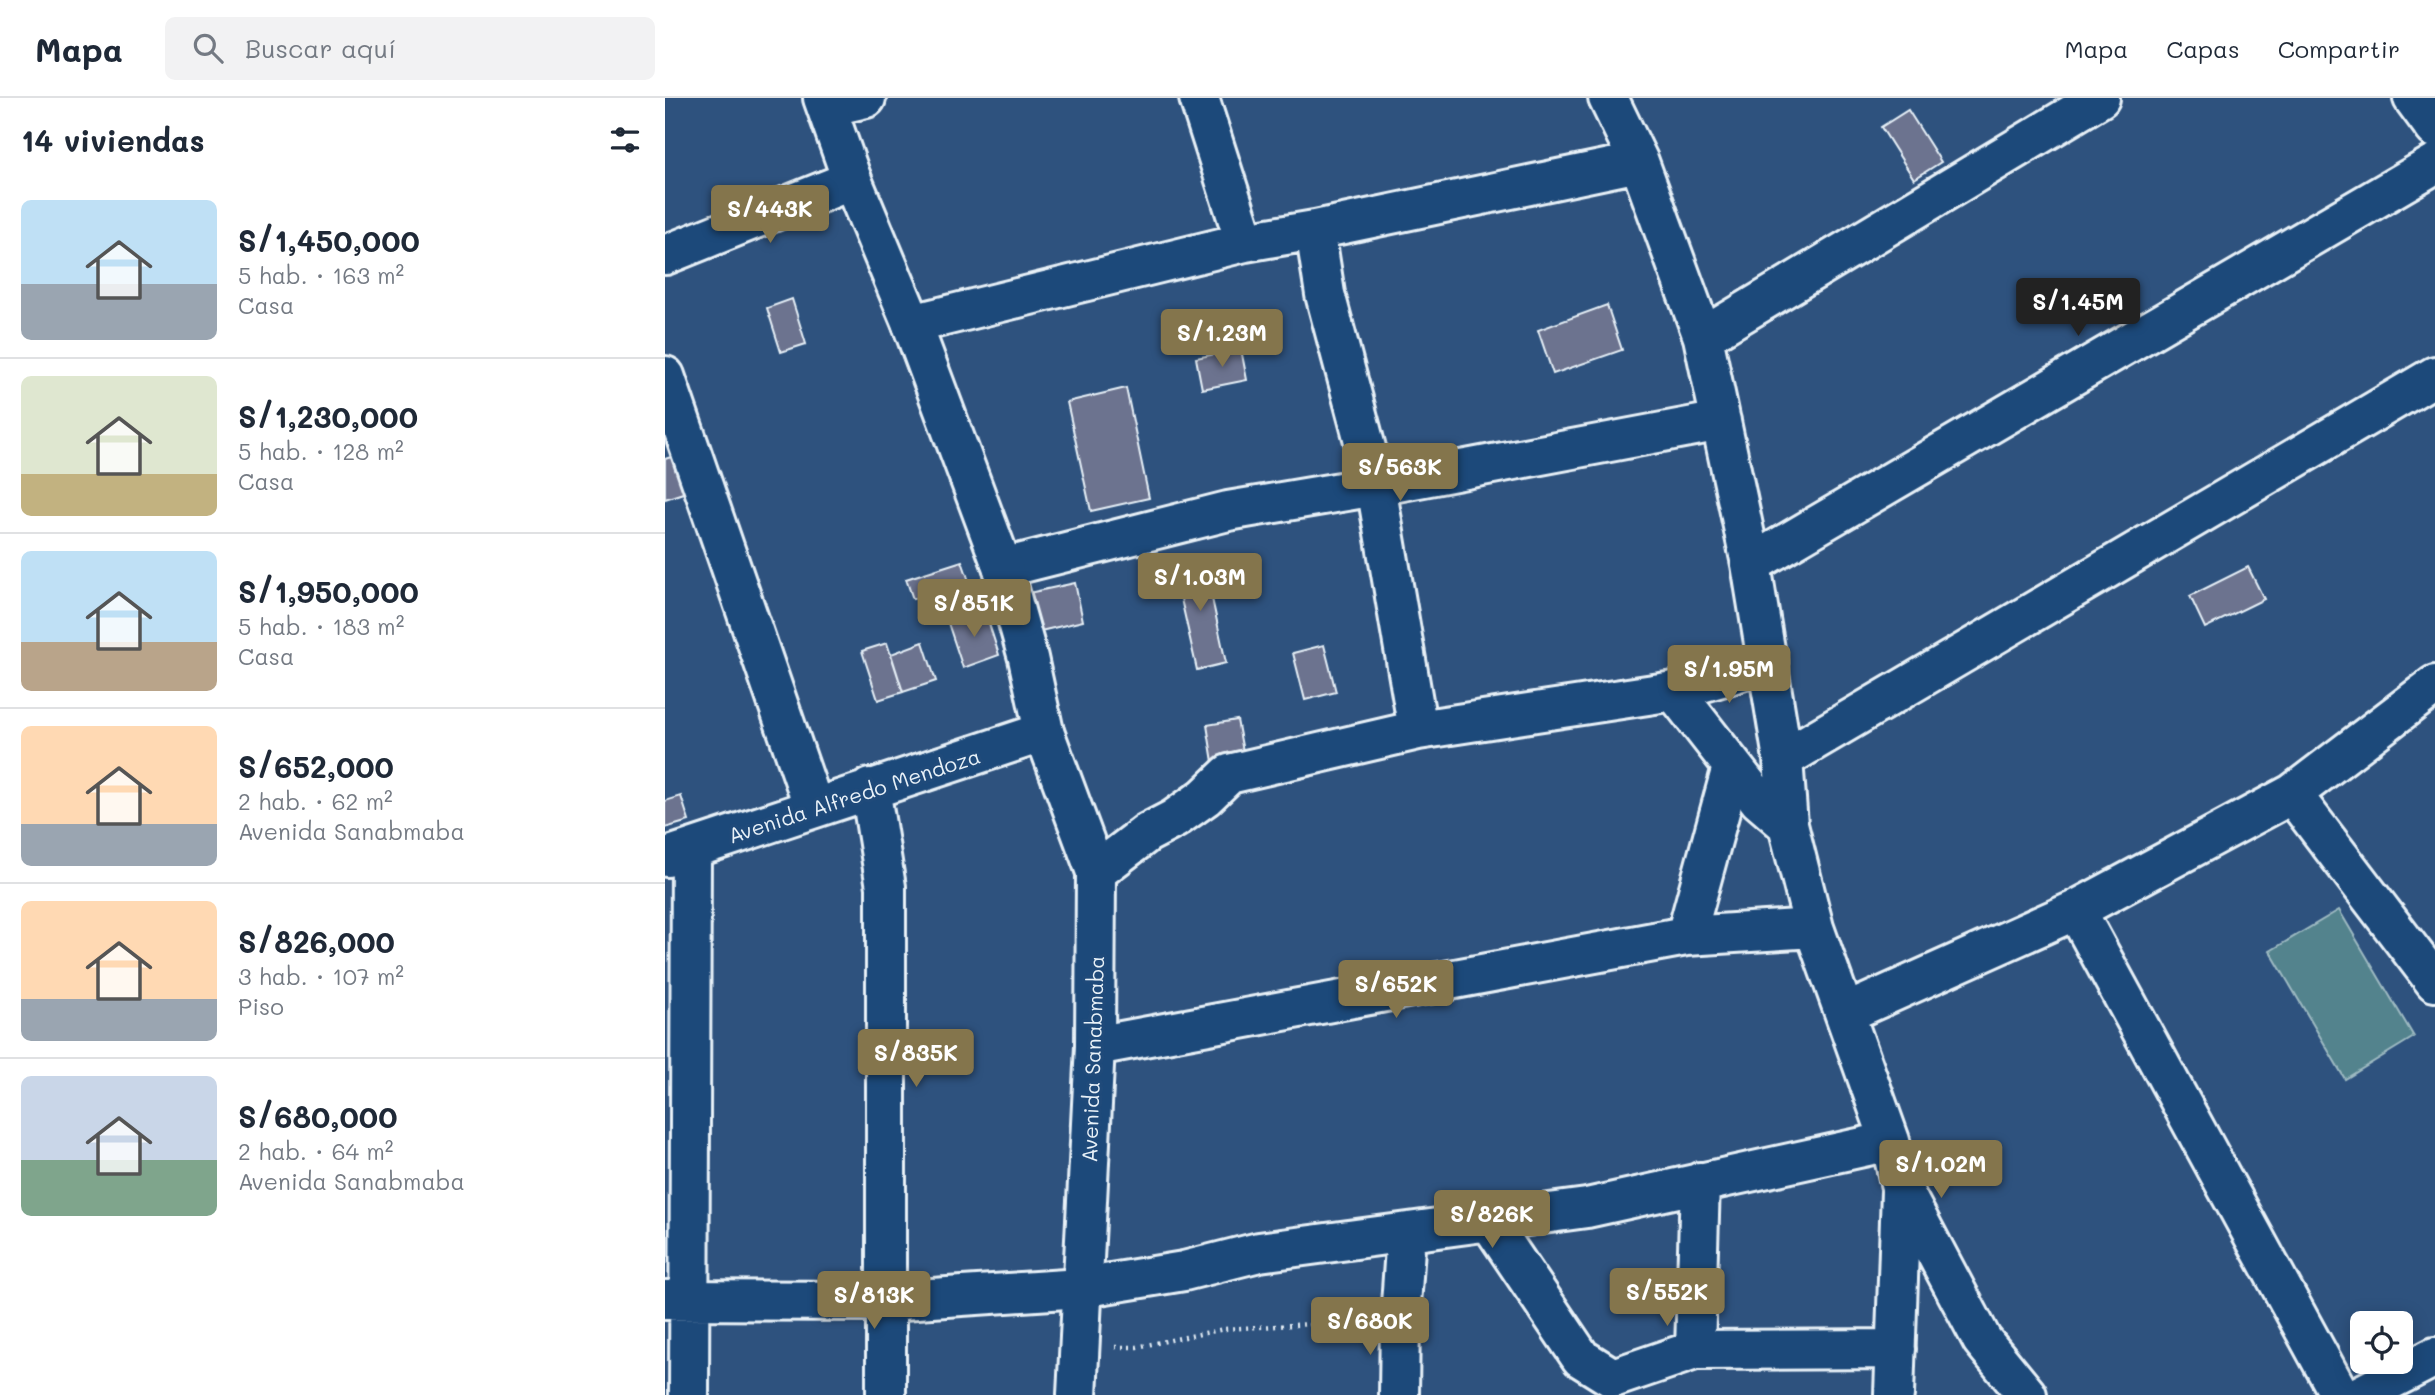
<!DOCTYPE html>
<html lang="es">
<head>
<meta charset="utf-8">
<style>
  body { margin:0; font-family:Mali,sans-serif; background:#f2f2f3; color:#1f2937; height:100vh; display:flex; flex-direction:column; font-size:26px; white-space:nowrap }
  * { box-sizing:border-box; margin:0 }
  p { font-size:23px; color:#747a83 }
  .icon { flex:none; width:38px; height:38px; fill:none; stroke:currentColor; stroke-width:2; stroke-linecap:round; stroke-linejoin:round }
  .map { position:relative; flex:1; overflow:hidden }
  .details { display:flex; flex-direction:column; background:#fff; width:665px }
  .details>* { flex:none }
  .tools { position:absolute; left:1685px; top:1213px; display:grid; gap:14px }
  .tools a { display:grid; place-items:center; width:63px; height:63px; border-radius:10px; background:#fff; box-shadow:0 4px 18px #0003; font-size:35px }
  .price { position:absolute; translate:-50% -60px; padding:0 16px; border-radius:7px; background:#84754c; color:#fff; font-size:23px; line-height:46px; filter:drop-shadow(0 2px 4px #0008) }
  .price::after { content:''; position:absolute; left:50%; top:42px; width:21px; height:16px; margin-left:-10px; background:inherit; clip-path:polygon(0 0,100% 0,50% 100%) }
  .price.selected { background:#222; color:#fff }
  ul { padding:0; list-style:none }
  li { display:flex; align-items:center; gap:21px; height:175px; padding:0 21px }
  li+li { border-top:2px solid #e0e1e3 }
  li span { display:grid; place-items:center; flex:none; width:196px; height:140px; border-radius:10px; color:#555 }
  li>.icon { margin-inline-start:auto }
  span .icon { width:84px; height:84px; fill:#fffc; stroke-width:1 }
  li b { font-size:30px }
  h2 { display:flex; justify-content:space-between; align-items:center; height:84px; padding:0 21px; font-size:30px }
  header { display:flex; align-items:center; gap:42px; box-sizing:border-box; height:98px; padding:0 35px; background:#fff; border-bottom:2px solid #e0e1e3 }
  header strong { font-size:33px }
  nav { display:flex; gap:38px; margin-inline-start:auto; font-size:24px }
  .search { width:490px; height:63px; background:#f2f2f3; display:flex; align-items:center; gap:18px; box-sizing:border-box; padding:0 24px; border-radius:10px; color:#747a83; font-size:26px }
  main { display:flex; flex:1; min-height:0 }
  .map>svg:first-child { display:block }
  .green { fill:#53838d; stroke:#9ebac2; stroke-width:2 }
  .building { fill:#6c738f; stroke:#e8f1f8; stroke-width:2 }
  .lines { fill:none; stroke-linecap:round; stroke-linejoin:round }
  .minor-casing { stroke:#e8f1f8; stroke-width:44 }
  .tertiary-casing { stroke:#e8f1f8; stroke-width:44 }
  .path { stroke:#e8f1f8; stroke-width:4.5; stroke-dasharray:2 5; stroke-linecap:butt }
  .minor { stroke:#1f4a7a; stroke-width:38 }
  .tertiary { stroke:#1f4a7a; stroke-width:38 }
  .labels { text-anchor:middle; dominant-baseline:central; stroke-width:7; stroke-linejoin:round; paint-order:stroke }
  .street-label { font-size:21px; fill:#e8f1f8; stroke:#1f4a7a }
</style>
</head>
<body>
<header>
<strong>Mapa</strong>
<div class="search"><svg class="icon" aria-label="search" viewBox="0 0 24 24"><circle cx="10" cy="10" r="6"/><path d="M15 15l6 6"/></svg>Buscar aquí</div>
<nav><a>Mapa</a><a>Capas</a><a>Compartir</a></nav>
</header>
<main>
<section class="details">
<h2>14 viviendas<svg class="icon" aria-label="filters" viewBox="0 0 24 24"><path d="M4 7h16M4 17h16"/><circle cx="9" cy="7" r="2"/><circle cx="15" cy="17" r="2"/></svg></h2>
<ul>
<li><span style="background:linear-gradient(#bfe0f5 60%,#9aa5b1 0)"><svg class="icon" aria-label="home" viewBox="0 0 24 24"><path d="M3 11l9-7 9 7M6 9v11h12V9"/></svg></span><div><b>S/1,450,000</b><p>5 hab. · 163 m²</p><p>Casa</p></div></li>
<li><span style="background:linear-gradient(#dfe7d0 70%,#c2b280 0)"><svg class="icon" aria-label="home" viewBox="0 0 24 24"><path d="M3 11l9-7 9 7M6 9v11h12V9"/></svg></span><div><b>S/1,230,000</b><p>5 hab. · 128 m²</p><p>Casa</p></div></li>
<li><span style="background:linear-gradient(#bfe0f5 65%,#b9a48a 0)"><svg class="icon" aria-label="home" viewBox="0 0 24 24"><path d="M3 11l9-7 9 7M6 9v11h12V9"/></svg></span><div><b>S/1,950,000</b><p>5 hab. · 183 m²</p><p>Casa</p></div></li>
<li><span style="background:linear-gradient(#ffd9b3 70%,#9aa5b1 0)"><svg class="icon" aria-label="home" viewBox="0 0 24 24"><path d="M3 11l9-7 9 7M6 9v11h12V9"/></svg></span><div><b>S/652,000</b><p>2 hab. · 62 m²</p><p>Avenida Sanabmaba</p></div></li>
<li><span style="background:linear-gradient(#ffd9b3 70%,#9aa5b1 0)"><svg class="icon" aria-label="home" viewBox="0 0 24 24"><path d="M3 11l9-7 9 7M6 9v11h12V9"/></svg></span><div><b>S/826,000</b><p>3 hab. · 107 m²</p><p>Piso</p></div></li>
<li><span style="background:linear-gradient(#c9d6e8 60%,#7fa58c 0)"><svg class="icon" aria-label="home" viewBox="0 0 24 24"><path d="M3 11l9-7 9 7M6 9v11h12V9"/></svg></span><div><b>S/680,000</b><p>2 hab. · 64 m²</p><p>Avenida Sanabmaba</p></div></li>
</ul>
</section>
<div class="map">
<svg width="1770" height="1297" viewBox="0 0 1770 1297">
  <rect width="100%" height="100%" fill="#2e527e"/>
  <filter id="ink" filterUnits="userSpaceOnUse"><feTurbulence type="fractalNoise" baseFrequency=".0143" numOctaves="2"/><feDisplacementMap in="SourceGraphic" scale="14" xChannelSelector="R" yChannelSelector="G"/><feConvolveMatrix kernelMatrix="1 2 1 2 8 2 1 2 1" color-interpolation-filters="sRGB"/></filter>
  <g filter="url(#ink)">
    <path class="green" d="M 1674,812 L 1749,939 L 1680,981 L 1605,853 Z"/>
    <path class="building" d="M 1243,12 L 1276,64 L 1249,81 L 1216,29 Z
      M 127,201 L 141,246 L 116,254 L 102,210 Z
      M 942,207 L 957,252 L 888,276 L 873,232 Z
      M 576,251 L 582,282 L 537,291 L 531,260 Z
      M 461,290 L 484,400 L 426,413 L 402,304 Z
      M 9,358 L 21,394 L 0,401 L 0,361 Z
      M 538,459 L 561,565 L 532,572 L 508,465 Z
      M 297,463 L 304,483 L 248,501 L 241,481 Z
      M 1583,469 L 1599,501 L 1540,530 L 1525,498 Z
      M 410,485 L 418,523 L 367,535 L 359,496 Z
      M 320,513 L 334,557 L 298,570 L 283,525 Z
      M 258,544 L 271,583 L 238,594 L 226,556 Z
      M 222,545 L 238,594 L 213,602 L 197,553 Z
      M 659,547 L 671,594 L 640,602 L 628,555 Z
      M 572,622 L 580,664 L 549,670 L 542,627 Z
      M 16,698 L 24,723 L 0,730 L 0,703 Z"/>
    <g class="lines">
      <defs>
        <path id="minor" d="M 534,0 L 580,144
          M 943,0 L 974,64 L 1038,239 L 1086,466 L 1118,661 L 1123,727 L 1149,830 L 1225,1043 L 1236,1089 L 1317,1242 L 1362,1297
          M 1748,0 L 1770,30
          M 162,9 L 201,0
          M 650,132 L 974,64
          M 0,157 L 187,82
          M 247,226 L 580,144 L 650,132 L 660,196 L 711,388 L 563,413 L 338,470
          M 1038,239 L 1435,0
          M 0,278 L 149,710
          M 1086,466 L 1770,66
          M 1009,593 L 1094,702 L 1123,727
          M 753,632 L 711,388 L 1056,323
          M 1118,661 L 1770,278
          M 205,690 L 221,789 L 221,1297
          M 1627,696 L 1770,884
          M 2,759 L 379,634
          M 431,774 L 482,735 L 509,721 L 540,699 L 564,676 L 753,632 L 1009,593 L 1103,565
          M 1411,812 L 1675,1297
          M 1021,838 L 1067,669
          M 1181,915 L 1411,812 L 1627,696 L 1770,587
          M 430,948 L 1021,838 L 1149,830
          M 824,1123 L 916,1260 L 948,1280 L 1030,1252 L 1231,1251
          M 0,1202 L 222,1203 L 416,1190 L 519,1173 L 594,1154 L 922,1110 L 1225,1043
          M 1030,1252 L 1035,1084
          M 24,1297 L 26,751
          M 734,1297 L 735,1221 L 741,1136
          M 1229,1297 L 1236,1093
          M 1696,1297 L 1770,1259"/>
        <path id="tertiary" d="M 158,0 L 187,82 L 247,226 L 338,470 L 363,560 L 379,634 L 431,774 L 430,948 L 412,1297"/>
      </defs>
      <use href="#minor" class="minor-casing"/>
      <use href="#tertiary" class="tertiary-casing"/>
      <path class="path" d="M 450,1249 L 472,1249 L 559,1231 L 699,1223"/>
      <use href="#minor" class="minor"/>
      <use href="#tertiary" class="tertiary"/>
    </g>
  </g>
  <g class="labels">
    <g class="street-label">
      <text transform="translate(189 697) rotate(-18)">Avenida Alfredo Mendoza</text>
      <text transform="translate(427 961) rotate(-88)">Avenida Sanabmaba</text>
    </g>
  </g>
</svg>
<div class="tools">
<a><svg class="icon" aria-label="locate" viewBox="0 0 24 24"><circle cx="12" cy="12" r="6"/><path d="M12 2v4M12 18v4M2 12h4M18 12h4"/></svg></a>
</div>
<b class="price" style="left:105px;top:147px">S/443K</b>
<b class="price selected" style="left:1413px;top:240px">S/1.45M</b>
<b class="price" style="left:557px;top:271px">S/1.23M</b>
<b class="price" style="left:735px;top:405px">S/563K</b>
<b class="price" style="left:535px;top:515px">S/1.03M</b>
<b class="price" style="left:309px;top:541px">S/851K</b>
<b class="price" style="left:1064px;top:607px">S/1.95M</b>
<b class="price" style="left:731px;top:922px">S/652K</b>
<b class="price" style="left:251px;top:991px">S/835K</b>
<b class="price" style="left:1276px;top:1102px">S/1.02M</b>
<b class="price" style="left:827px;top:1152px">S/826K</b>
<b class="price" style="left:1002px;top:1230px">S/552K</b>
<b class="price" style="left:209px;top:1233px">S/813K</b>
<b class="price" style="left:705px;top:1259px">S/680K</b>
</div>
</main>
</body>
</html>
